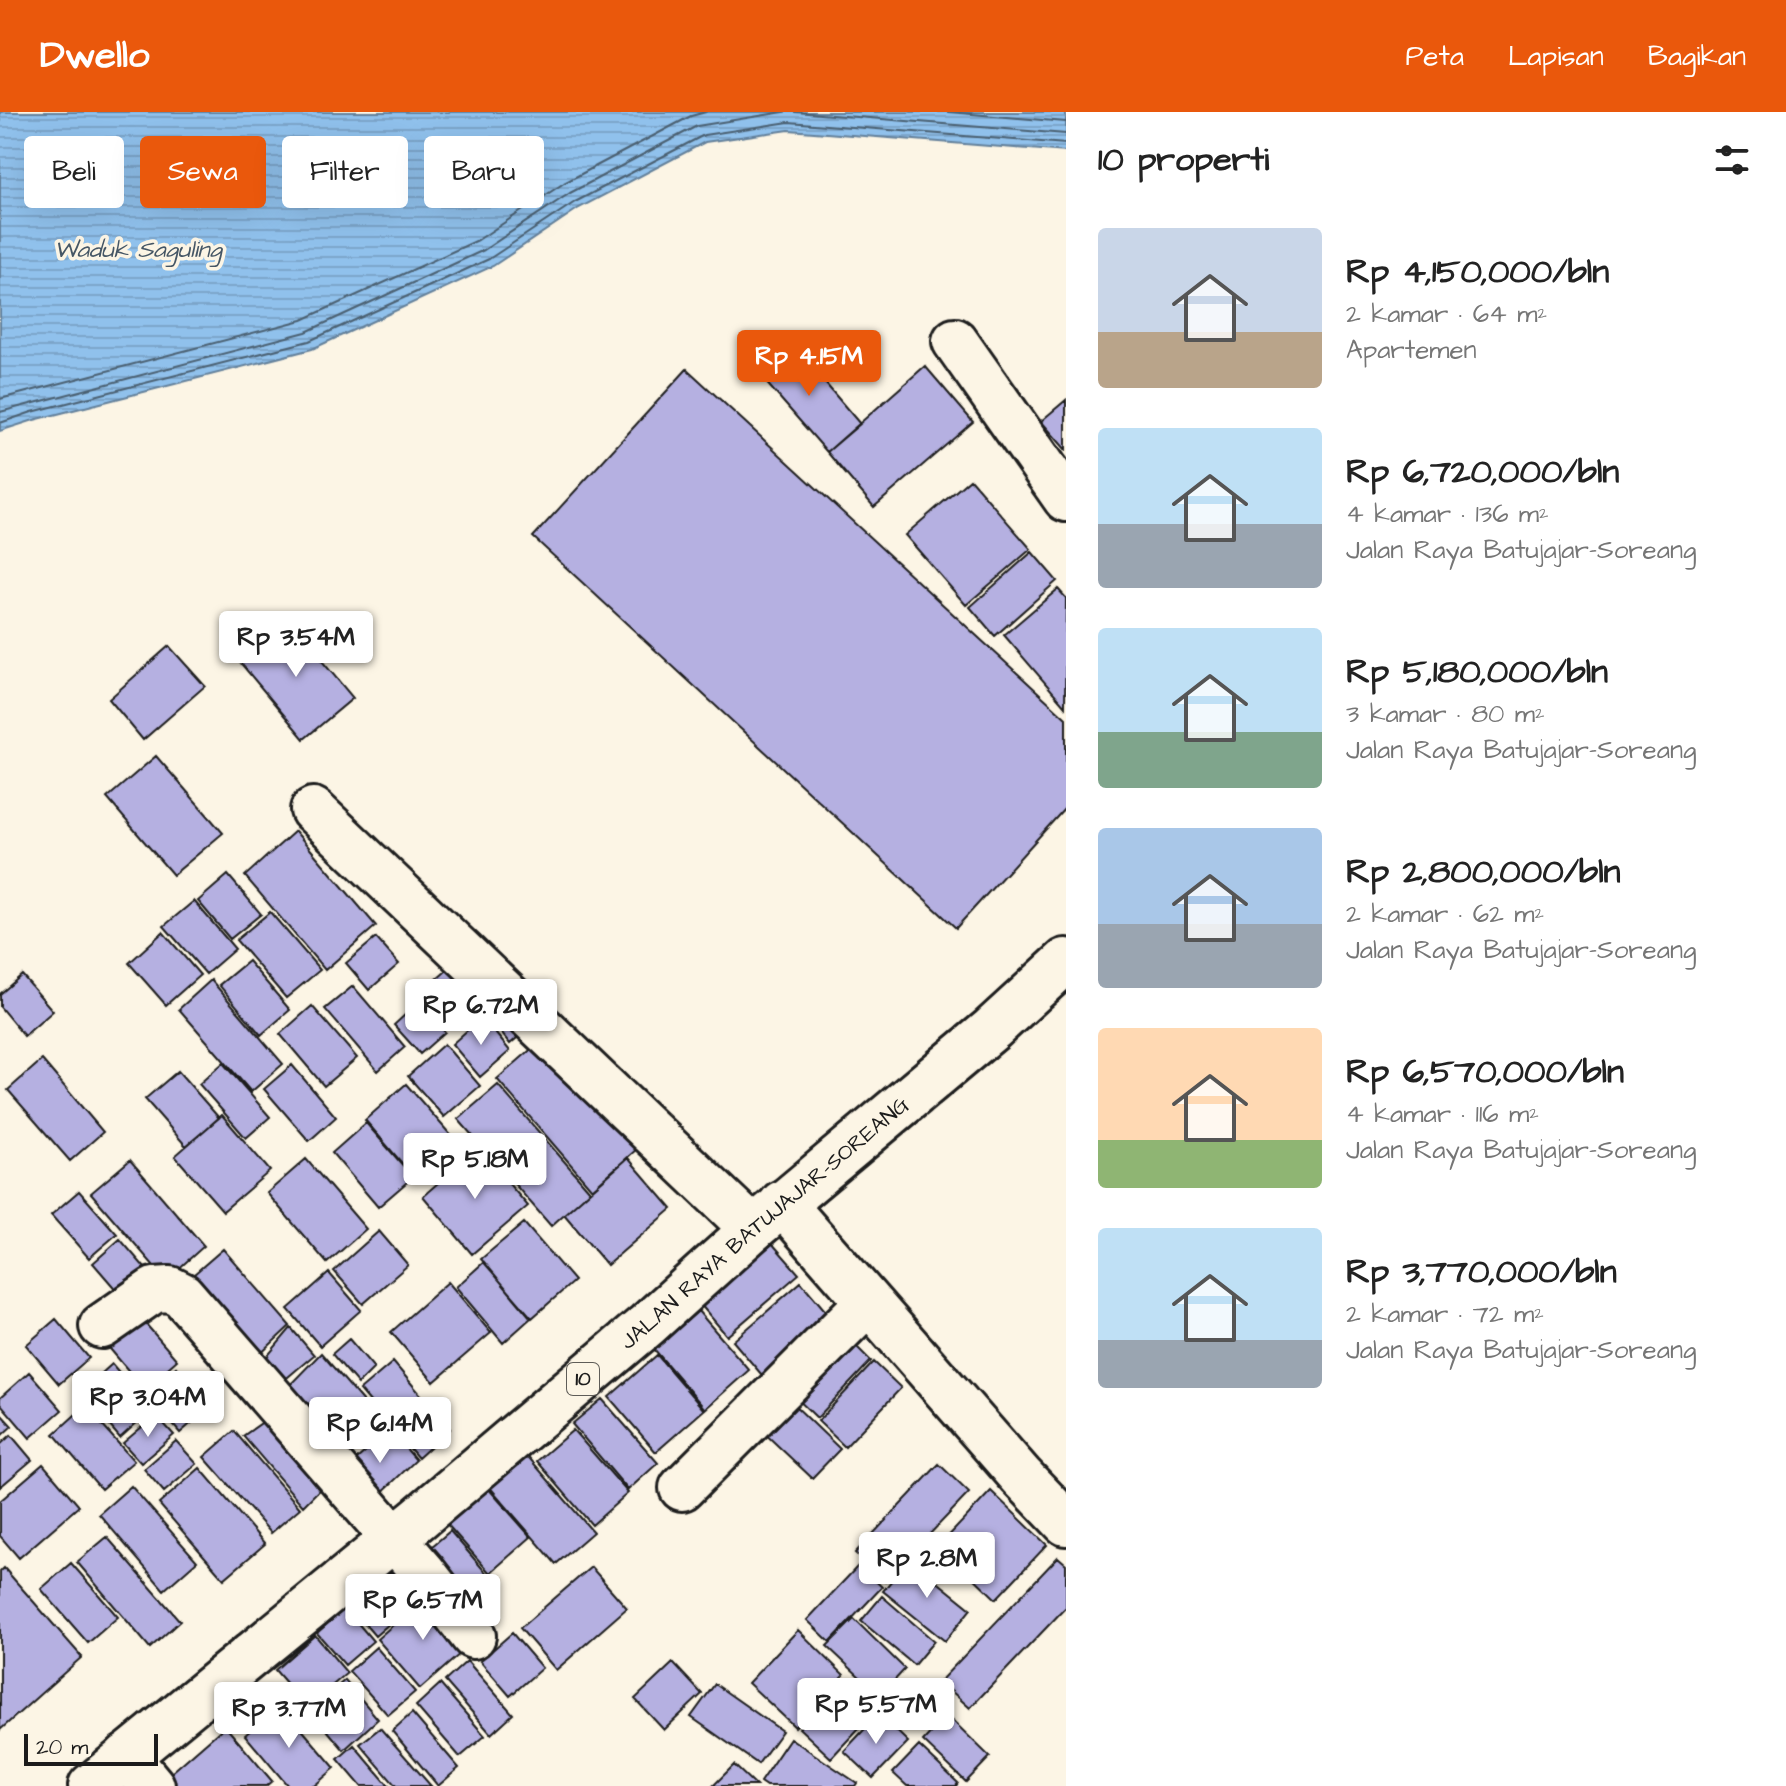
<!DOCTYPE html>
<html lang="id">
<head>
<meta charset="utf-8">
<style>
  body { margin:0; font-family:"Architects Daughter",sans-serif; background:#f6f6f6; color:#222; height:100vh; display:flex; flex-direction:column; font-size:30px; white-space:nowrap }
  * { box-sizing:border-box; margin:0 }
  p { font-size:26px; color:#767676 }
  .icon { flex:none; width:44px; height:44px; fill:none; stroke:currentColor; stroke-width:2; stroke-linecap:round; stroke-linejoin:round }
  .map { position:relative; flex:1; overflow:hidden }
  .details { display:flex; flex-direction:column; background:#fff; width:720px }
  .details>* { flex:none }
  .hud { position:absolute; left:24px; top:24px; width:760px; height:72px; display:flex; gap:16px }
  .scale { position:absolute; left:24px; bottom:20px; width:134px; box-sizing:border-box; padding-left:8px; border:4px solid #1c1c1c; border-top:0; font-size:22px; line-height:28px; white-space:nowrap; color:#1c1c1c; -webkit-text-stroke:6px #fcf5e5; paint-order:stroke }
  .price { position:absolute; translate:-50% -68px; padding:0 18px; border-radius:8px; background:#fff; color:#222; font-size:26px; line-height:52px; filter:drop-shadow(0 2px 4px #0008) }
  .price::after { content:''; position:absolute; left:50%; top:48px; width:24px; height:18px; margin-left:-12px; background:inherit; clip-path:polygon(0 0,100% 0,50% 100%) }
  .price.current { background:#ea580c; color:#fff }
  ul { padding:0; list-style:none }
  li { display:flex; align-items:center; gap:24px; height:200px; padding:0 32px }
  li span { display:grid; place-items:center; flex:none; width:224px; height:160px; border-radius:8px; color:#555 }
  li>.icon { margin-inline-start:auto }
  span .icon { width:96px; height:96px; fill:#fffc; stroke-width:1 }
  li b { font-size:34px }
  h2 { display:flex; justify-content:space-between; align-items:center; height:96px; padding:0 32px; font-size:34px }
  .chip { padding:0 28px; border-radius:8px; background:#fff; box-shadow:0 8px 32px #0002; font-size:28px; line-height:72px }
  .chip.current { background:#ea580c; color:#fff }
  header { display:flex; align-items:center; gap:48px; box-sizing:border-box; height:112px; padding:0 40px; background:#ea580c; color:#fff }
  header strong { font-size:38px }
  nav { display:flex; gap:44px; margin-inline-start:auto; font-size:28px }
  main { display:flex; flex:1; min-height:0 }
  .map>svg:first-child { display:block }
  .water { fill:url(#water-rules); stroke:#627f99; stroke-width:2 }
  .lines { fill:none; stroke-linecap:round; stroke-linejoin:round }
  .shore { stroke:#4a5e6f; stroke-width:2 }
  .building { fill:#b5b0e1; stroke:#1c1c1c; stroke-width:2 }
  .minor-casing { stroke:#1c1c1c; stroke-width:50 }
  .highway-casing { stroke:#1c1c1c; stroke-width:50 }
  .minor { stroke:#fcf5e5; stroke-width:44 }
  .highway { stroke:#fcf5e5; stroke-width:44 }
  .labels { text-anchor:middle; dominant-baseline:central; stroke-width:7; stroke-linejoin:round; paint-order:stroke }
  .shield { fill:#fcf5e5; stroke:#5f5d58; stroke-width:2 }
  .shield-label { font-size:20px; font-weight:bold; fill:#1c1c1c }
  .street-label { font-size:22px; fill:#1c1c1c; stroke:#fcf5e5 }
  .water-label { font-size:24px; font-style:italic; fill:#455665; stroke:#fcf5e5 }
</style>
</head>
<body>
<header>
<strong>Dwello</strong>
<nav><a>Peta</a><a>Lapisan</a><a>Bagikan</a></nav>
</header>
<main>
<div class="map">
<svg width="1066" height="1674" viewBox="0 0 1066 1674">
  <defs>
    <pattern id="water-rules" width="6" height="5" patternUnits="userSpaceOnUse" patternTransform="scale(2)"><rect width="6" height="5" fill="#90c1ec"/><path d="M0 2.5h6" fill="none" stroke="#7ca5ca"/></pattern>
  </defs>
  <rect width="100%" height="100%" fill="#fcf5e5"/>
  <filter id="ink" filterUnits="userSpaceOnUse"><feTurbulence type="fractalNoise" baseFrequency=".0125" numOctaves="2"/><feDisplacementMap in="SourceGraphic" scale="16" xChannelSelector="R" yChannelSelector="G"/><feConvolveMatrix kernelMatrix="1 2 1 2 8 2 1 2 1" color-interpolation-filters="sRGB"/></filter>
  <g filter="url(#ink)">
    <path class="water" d="M 0,0 L 1066,0 L 1066,40 L 789,18 L 705,30 L 579,96 L 493,154 L 312,237 L 34,308 L 0,319 Z"/>
    <g class="lines">
      <path class="shore" d="M 795,0 L 1066,22
        M 948,0 L 1066,10
        M 0,287 L 302,208 L 478,128 L 564,71 L 691,4 L 706,0
        M 0,300 L 306,220 L 484,138 L 570,81 L 697,14 L 784,0
        M 0,311 L 32,300 L 309,229 L 489,147 L 575,90 L 704,23 L 789,10 L 1066,32"/>
    </g>
    <path class="building" d="M 791,231 L 860,312 L 827,340 L 757,260 Z
      M 925,254 L 973,310 L 874,395 L 827,340 Z
      M 687,257 L 1066,606 L 1066,695 L 956,816 L 533,425 Z
      M 1066,288 L 1066,338 L 1041,309 Z
      M 970,367 L 1031,437 L 966,493 L 905,423 Z
      M 1032,440 L 1057,469 L 995,524 L 970,495 Z
      M 1058,477 L 1066,486 L 1065,594 L 1004,523 Z
      M 287,507 L 353,586 L 304,627 L 238,548 Z
      M 169,534 L 205,574 L 143,628 L 109,587 Z
      M 156,644 L 223,721 L 173,763 L 107,686 Z
      M 295,719 L 376,814 L 325,858 L 245,764 Z
      M 228,763 L 261,802 L 230,827 L 198,789 Z
      M 194,789 L 235,837 L 206,862 L 164,814 Z
      M 270,800 L 320,858 L 286,886 L 236,828 Z
      M 163,820 L 200,863 L 166,893 L 129,851 Z
      M 376,826 L 399,852 L 369,878 L 346,851 Z
      M 248,849 L 290,898 L 261,923 L 219,873 Z
      M 454,852 L 481,883 L 446,914 L 419,883 Z
      M 22,863 L 53,899 L 24,924 L 0,895 L 0,882 Z
      M 211,868 L 283,952 L 251,980 L 179,897 Z
      M 353,874 L 405,935 L 378,959 L 325,897 Z
      M 419,890 L 445,920 L 420,942 L 394,913 Z
      M 312,894 L 357,946 L 324,974 L 280,922 Z
      M 502,895 L 524,920 L 510,932 L 489,906 Z
      M 482,905 L 510,939 L 480,965 L 452,932 Z
      M 543,927 L 637,1037 L 592,1077 L 497,967 Z
      M 444,932 L 480,974 L 444,1005 L 408,964 Z
      M 42,948 L 103,1020 L 70,1049 L 8,978 Z
      M 223,951 L 270,1005 L 246,1026 L 199,972 Z
      M 292,953 L 336,1005 L 309,1029 L 264,977 Z
      M 178,959 L 219,1006 L 186,1034 L 145,987 Z
      M 406,972 L 455,1028 L 413,1064 L 365,1008 Z
      M 498,973 L 590,1079 L 551,1114 L 458,1007 Z
      M 222,1003 L 270,1059 L 223,1099 L 175,1044 Z
      M 366,1011 L 413,1065 L 378,1095 L 332,1041 Z
      M 478,1036 L 528,1094 L 472,1142 L 423,1084 Z
      M 628,1046 L 672,1097 L 607,1153 L 564,1102 Z
      M 306,1047 L 366,1117 L 327,1151 L 267,1081 Z
      M 130,1048 L 204,1134 L 166,1168 L 91,1081 Z
      M 79,1079 L 117,1122 L 89,1146 L 51,1103 Z
      M 524,1111 L 574,1169 L 532,1206 L 481,1147 Z
      M 379,1119 L 408,1153 L 363,1192 L 334,1159 Z
      M 120,1127 L 145,1156 L 118,1180 L 93,1151 Z
      M 771,1130 L 799,1162 L 727,1224 L 700,1192 Z
      M 223,1137 L 290,1214 L 254,1248 L 179,1175 Z
      M 484,1150 L 531,1206 L 503,1231 L 456,1175 Z
      M 329,1161 L 361,1198 L 320,1234 L 288,1197 Z
      M 448,1170 L 491,1221 L 434,1270 L 391,1220 Z
      M 801,1170 L 835,1210 L 767,1269 L 733,1229 Z
      M 698,1199 L 749,1258 L 705,1297 L 654,1237 Z
      M 138,1203 L 177,1248 L 144,1277 L 105,1231 Z
      M 56,1207 L 89,1246 L 59,1272 L 26,1233 Z
      M 291,1216 L 314,1243 L 275,1276 L 259,1254 Z
      M 844,1222 L 871,1249 L 817,1306 L 789,1279 Z
      M 349,1227 L 374,1256 L 358,1272 L 332,1242 Z
      M 321,1241 L 383,1313 L 339,1350 L 284,1279 Z
      M 657,1243 L 704,1298 L 656,1340 L 609,1285 Z
      M 393,1250 L 450,1317 L 418,1346 L 360,1278 Z
      M 874,1250 L 901,1276 L 845,1335 L 818,1309 Z
      M 112,1252 L 151,1298 L 120,1326 L 81,1280 Z
      M 176,1255 L 211,1294 L 180,1321 L 146,1281 Z
      M 29,1260 L 62,1298 L 30,1326 L 0,1291 L 0,1286 Z
      M 787,1286 L 840,1337 L 812,1366 L 759,1316 Z
      M 602,1287 L 658,1351 L 628,1378 L 572,1312 Z
      M 85,1294 L 134,1349 L 101,1377 L 54,1322 Z
      M 0,1301 L 12,1314 L 0,1325 Z
      M 156,1303 L 174,1323 L 141,1351 L 123,1331 Z
      M 267,1307 L 319,1378 L 303,1394 L 243,1324 Z
      M 390,1318 L 416,1348 L 376,1386 L 341,1361 Z
      M 573,1318 L 628,1381 L 592,1413 L 537,1349 Z
      M 234,1319 L 300,1396 L 271,1421 L 204,1345 Z
      M 11,1323 L 32,1348 L 0,1375 L 0,1333 Z
      M 176,1329 L 197,1352 L 164,1380 L 144,1357 Z
      M 524,1340 L 593,1420 L 556,1452 L 487,1372 Z
      M 43,1352 L 79,1394 L 19,1446 L 0,1424 L 0,1389 Z
      M 939,1352 L 969,1381 L 885,1469 L 855,1441 Z
      M 200,1356 L 265,1432 L 224,1467 L 159,1392 Z
      M 131,1374 L 197,1449 L 164,1478 L 99,1402 Z
      M 487,1375 L 531,1425 L 490,1461 L 446,1411 Z
      M 991,1379 L 1047,1433 L 996,1487 L 940,1433 Z
      M 450,1419 L 501,1478 L 469,1505 L 418,1446 Z
      M 107,1425 L 180,1509 L 150,1536 L 77,1450 Z
      M 1058,1445 L 1066,1452 L 1066,1495 L 970,1596 L 940,1569 Z
      M 909,1447 L 971,1497 L 945,1529 L 883,1479 Z
      M 71,1451 L 118,1505 L 88,1531 L 41,1477 Z
      M 404,1451 L 427,1479 L 375,1524 L 352,1497 Z
      M 859,1453 L 882,1475 L 830,1530 L 807,1508 Z
      M 591,1455 L 627,1496 L 556,1558 L 520,1516 Z
      M 4,1456 L 82,1545 L 0,1618 L 0,1460 Z
      M 426,1484 L 469,1534 L 420,1577 L 377,1527 Z
      M 882,1484 L 934,1529 L 914,1553 L 861,1509 Z
      M 345,1496 L 373,1529 L 345,1553 L 317,1521 Z
      M 854,1507 L 905,1557 L 880,1584 L 827,1534 Z
      M 798,1518 L 844,1563 L 795,1615 L 748,1571 Z
      M 512,1521 L 542,1556 L 510,1584 L 480,1549 Z
      M 315,1523 L 347,1561 L 307,1595 L 275,1558 Z
      M 376,1535 L 415,1580 L 388,1603 L 349,1559 Z
      M 467,1549 L 513,1602 L 491,1622 L 445,1569 Z
      M 673,1551 L 702,1582 L 664,1618 L 635,1587 Z
      M 345,1568 L 378,1607 L 344,1638 L 310,1598 Z
      M 844,1568 L 875,1599 L 831,1646 L 799,1616 Z
      M 440,1572 L 485,1624 L 460,1645 L 416,1594 Z
      M 715,1572 L 782,1619 L 758,1652 L 691,1605 Z
      M 280,1592 L 335,1656 L 314,1674 L 288,1674 L 245,1623 Z
      M 412,1601 L 459,1656 L 438,1674 L 392,1619 Z
      M 879,1602 L 908,1630 L 873,1666 L 844,1639 Z
      M 947,1603 L 990,1645 L 966,1670 L 923,1629 Z
      M 225,1614 L 272,1669 L 266,1674 L 171,1674 L 164,1667 Z
      M 380,1616 L 431,1674 L 396,1674 L 360,1632 Z
      M 790,1626 L 857,1671 L 855,1674 L 766,1674 L 760,1670 Z
      M 354,1633 L 389,1674 L 361,1674 L 338,1647 Z
      M 919,1634 L 958,1671 L 956,1674 L 907,1674 L 893,1661 Z
      M 734,1653 L 756,1674 L 713,1674 Z"/>
    <g class="lines">
      <defs>
        <path id="minor" d="M 955,229 L 1066,387
          M 313,698 L 753,1117
          M 782,1091 L 1021,1364 L 1066,1411
          M 102,1214 L 154,1178 L 170,1177 L 182,1183 L 424,1461 L 473,1524
          M 682,1376 L 868,1190
          M 127,1644 L 152,1674"/>
        <g id="highway">
          <path id="s1" d="M 91,1674 L 419,1406 L 647,1213 L 753,1117 L 992,917 L 1066,849"/>
        </g>
      </defs>
      <use href="#minor" class="minor-casing"/>
      <use href="#highway" class="highway-casing"/>
      <use href="#minor" class="minor"/>
      <use href="#highway" class="highway"/>
    </g>
  </g>
  <g class="labels">
    <rect class="shield" x="567" y="1251" width="32" height="32" rx="6"/>
    <g class="shield-label">
      <text x="583" y="1267">10</text>
    </g>
    <g class="street-label">
      <text stroke="none"><textPath href="#s1" startOffset="878">JALAN RAYA BATUJAJAR-SOREANG</textPath></text>
    </g>
    <g class="water-label">
      <text x="138" y="138">Waduk Saguling</text>
    </g>
  </g>
</svg>
<div class="scale">20 m</div>
<b class="price current" style="left:809px;top:286px">Rp 4.15M</b>
<b class="price" style="left:296px;top:567px">Rp 3.54M</b>
<b class="price" style="left:481px;top:935px">Rp 6.72M</b>
<b class="price" style="left:475px;top:1089px">Rp 5.18M</b>
<b class="price" style="left:148px;top:1327px">Rp 3.04M</b>
<b class="price" style="left:380px;top:1353px">Rp 6.14M</b>
<b class="price" style="left:927px;top:1488px">Rp 2.8M</b>
<b class="price" style="left:423px;top:1530px">Rp 6.57M</b>
<b class="price" style="left:876px;top:1634px">Rp 5.57M</b>
<b class="price" style="left:289px;top:1638px">Rp 3.77M</b>
<div class="hud">
<a class="chip">Beli</a>
<a class="chip current">Sewa</a>
<a class="chip">Filter</a>
<a class="chip">Baru</a>
</div>
</div>
<section class="details">
<h2>10 properti<svg class="icon" aria-label="filters" viewBox="0 0 24 24"><path d="M4 7h16M4 17h16"/><circle cx="9" cy="7" r="2"/><circle cx="15" cy="17" r="2"/></svg></h2>
<ul>
<li><span style="background:linear-gradient(#c9d6e8 65%,#b9a48a 0)"><svg class="icon" aria-label="home" viewBox="0 0 24 24"><path d="M3 11l9-7 9 7M6 9v11h12V9"/></svg></span><div><b>Rp 4,150,000/bln</b><p>2 kamar · 64 m²</p><p>Apartemen</p></div></li>
<li><span style="background:linear-gradient(#bfe0f5 60%,#9aa5b1 0)"><svg class="icon" aria-label="home" viewBox="0 0 24 24"><path d="M3 11l9-7 9 7M6 9v11h12V9"/></svg></span><div><b>Rp 6,720,000/bln</b><p>4 kamar · 136 m²</p><p>Jalan Raya Batujajar-Soreang</p></div></li>
<li><span style="background:linear-gradient(#bfe0f5 65%,#7fa58c 0)"><svg class="icon" aria-label="home" viewBox="0 0 24 24"><path d="M3 11l9-7 9 7M6 9v11h12V9"/></svg></span><div><b>Rp 5,180,000/bln</b><p>3 kamar · 80 m²</p><p>Jalan Raya Batujajar-Soreang</p></div></li>
<li><span style="background:linear-gradient(#a9c7e8 60%,#9aa5b1 0)"><svg class="icon" aria-label="home" viewBox="0 0 24 24"><path d="M3 11l9-7 9 7M6 9v11h12V9"/></svg></span><div><b>Rp 2,800,000/bln</b><p>2 kamar · 62 m²</p><p>Jalan Raya Batujajar-Soreang</p></div></li>
<li><span style="background:linear-gradient(#ffd9b3 70%,#8fb573 0)"><svg class="icon" aria-label="home" viewBox="0 0 24 24"><path d="M3 11l9-7 9 7M6 9v11h12V9"/></svg></span><div><b>Rp 6,570,000/bln</b><p>4 kamar · 116 m²</p><p>Jalan Raya Batujajar-Soreang</p></div></li>
<li><span style="background:linear-gradient(#bfe0f5 70%,#9aa5b1 0)"><svg class="icon" aria-label="home" viewBox="0 0 24 24"><path d="M3 11l9-7 9 7M6 9v11h12V9"/></svg></span><div><b>Rp 3,770,000/bln</b><p>2 kamar · 72 m²</p><p>Jalan Raya Batujajar-Soreang</p></div></li>
</ul>
</section>
</main>
</body>
</html>
